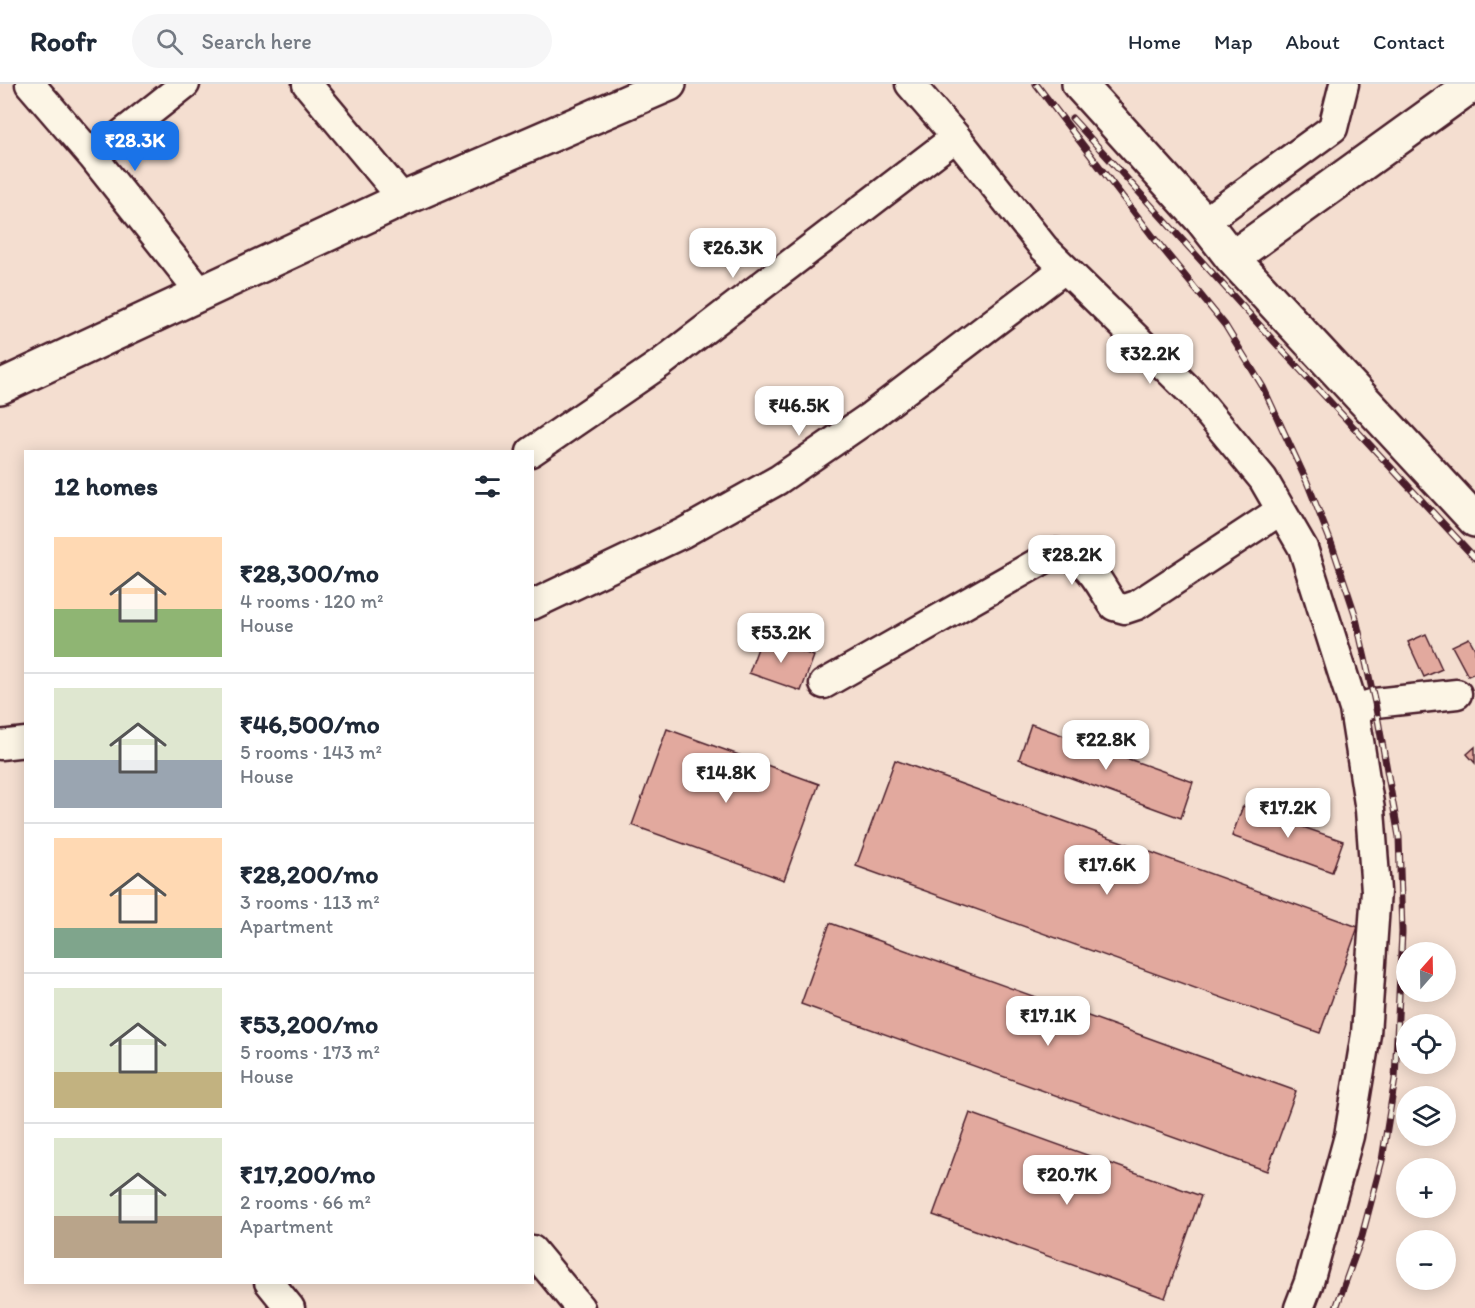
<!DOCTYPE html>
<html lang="en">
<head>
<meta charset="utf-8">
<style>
  body { margin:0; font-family:Itim,sans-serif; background:#f6f6f7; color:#1f2937; height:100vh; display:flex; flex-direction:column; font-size:22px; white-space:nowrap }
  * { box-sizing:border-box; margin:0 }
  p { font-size:20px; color:#747a83 }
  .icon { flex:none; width:33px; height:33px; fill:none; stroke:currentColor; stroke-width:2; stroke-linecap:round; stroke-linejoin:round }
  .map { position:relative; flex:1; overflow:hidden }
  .sheet { position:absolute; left:24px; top:366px; width:510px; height:834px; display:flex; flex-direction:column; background:#fff; border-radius:0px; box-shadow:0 3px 15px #0003 }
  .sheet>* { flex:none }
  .needle { width:39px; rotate:20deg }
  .fabs { position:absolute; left:1396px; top:858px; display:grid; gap:12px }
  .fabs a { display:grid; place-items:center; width:60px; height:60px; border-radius:50%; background:#fff; box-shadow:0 3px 15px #0003; font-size:30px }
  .price { position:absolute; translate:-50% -51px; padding:0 14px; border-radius:12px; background:#fff; color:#222; font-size:20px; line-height:39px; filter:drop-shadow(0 2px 3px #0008) }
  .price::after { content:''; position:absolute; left:50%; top:36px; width:18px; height:14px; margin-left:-9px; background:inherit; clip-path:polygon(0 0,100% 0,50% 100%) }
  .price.selected { background:#1a73e8; color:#fff }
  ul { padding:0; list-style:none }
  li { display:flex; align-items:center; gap:18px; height:150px; padding:0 30px }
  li+li { border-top:2px solid #e0e1e3 }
  li span { display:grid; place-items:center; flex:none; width:168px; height:120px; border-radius:0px; color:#555 }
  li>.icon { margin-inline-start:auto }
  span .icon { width:72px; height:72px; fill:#fffc; stroke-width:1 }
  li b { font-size:26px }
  h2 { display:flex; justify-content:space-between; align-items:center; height:72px; padding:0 30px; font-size:26px }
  header { display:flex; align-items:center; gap:36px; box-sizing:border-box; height:84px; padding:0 30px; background:#fff; border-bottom:2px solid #e0e1e3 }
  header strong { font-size:28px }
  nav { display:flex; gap:33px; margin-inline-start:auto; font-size:21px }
  .search { width:420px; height:54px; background:#f6f6f7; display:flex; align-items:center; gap:15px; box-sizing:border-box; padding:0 21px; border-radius:33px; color:#747a83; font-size:22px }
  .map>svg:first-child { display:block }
  .building { fill:#e2a99e; stroke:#4a1f2b; stroke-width:1.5 }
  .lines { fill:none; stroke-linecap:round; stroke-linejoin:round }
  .minor-casing { stroke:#4a1f2b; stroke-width:33 }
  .major-casing { stroke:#4a1f2b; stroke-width:38 }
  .minor { stroke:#fcf5e5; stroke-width:28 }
  .major { stroke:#fcf5e5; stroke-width:33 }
  .rail-casing { stroke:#4a1f2b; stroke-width:7 }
  .rail { stroke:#fcf5e5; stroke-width:4.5; stroke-dasharray:14; stroke-linecap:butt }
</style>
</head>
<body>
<header>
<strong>Roofr</strong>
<div class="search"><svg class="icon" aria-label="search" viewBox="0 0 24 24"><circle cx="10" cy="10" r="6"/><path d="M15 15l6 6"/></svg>Search here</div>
<nav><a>Home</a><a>Map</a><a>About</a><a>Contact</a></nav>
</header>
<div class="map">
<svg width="1475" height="1224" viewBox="0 0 1475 1224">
  <rect width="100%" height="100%" fill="#f4ded0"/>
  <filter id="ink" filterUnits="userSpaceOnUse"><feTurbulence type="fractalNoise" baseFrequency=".0167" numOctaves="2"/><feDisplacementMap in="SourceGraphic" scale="12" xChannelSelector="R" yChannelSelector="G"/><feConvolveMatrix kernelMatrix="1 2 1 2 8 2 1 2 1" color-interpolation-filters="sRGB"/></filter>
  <g filter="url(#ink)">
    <path class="building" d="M 1426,550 L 1442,585 L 1424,593 L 1408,558 Z
      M 762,553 L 814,572 L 801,607 L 749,589 Z
      M 1469,554 L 1475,565 L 1475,589 L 1468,592 L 1452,562 Z
      M 1031,640 L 1193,698 L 1181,734 L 1019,675 Z
      M 667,645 L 819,700 L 784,796 L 632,741 Z
      M 1475,663 L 1475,679 L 1467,670 Z
      M 895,676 L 1358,843 L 1320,949 L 856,782 Z
      M 1243,722 L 1343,757 L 1332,788 L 1232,752 Z
      M 830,839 L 1296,1007 L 1267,1087 L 801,920 Z
      M 970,1029 L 1201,1112 L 1165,1214 L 933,1131 Z"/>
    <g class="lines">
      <defs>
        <path id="minor" d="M 30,0 L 93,73 L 201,209
          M 307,0 L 403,115
          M 910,0 L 956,53 L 1044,164 L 1192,309 L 1263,395 L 1303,464 L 1354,625 L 1370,726 L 1376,807 L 1366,950 L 1349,1052 L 1309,1198 L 1299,1224
          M 93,73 L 185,0
          M 1204,138 L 1333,44 L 1344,0
          M 531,368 L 661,279 L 956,53
          M 532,521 L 683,449 L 778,396 L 871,332 L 1064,185
          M 824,600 L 1055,469 C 1089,471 1097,497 1114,522 L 1125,525 L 1137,521 L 1281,426
          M 1354,625 L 1375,619 L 1457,610
          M 0,661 L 26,658
          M 532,1166 L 580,1224
          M 269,1198 L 290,1224"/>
        <path id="major" d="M 1079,0 L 1204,138 L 1232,174 L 1475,436
          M 1232,174 L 1473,0
          M 0,303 L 403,115 L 669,0"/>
      </defs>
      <use href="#minor" class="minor-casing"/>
      <use href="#major" class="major-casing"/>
      <use href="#minor" class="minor"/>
      <use href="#major" class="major"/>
      <defs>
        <path id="rail" d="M 1036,0 L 1154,154 L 1225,241 L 1263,303 L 1307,398 L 1332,461 L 1355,530 L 1375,619 L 1399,753 L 1402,848 L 1395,995 L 1382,1076 L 1362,1152 L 1336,1224
          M 1072,34 L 1281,265 L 1475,474"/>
      </defs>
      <use href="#rail" class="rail-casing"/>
      <use href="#rail" class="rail"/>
    </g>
  </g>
</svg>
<div class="fabs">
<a><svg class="needle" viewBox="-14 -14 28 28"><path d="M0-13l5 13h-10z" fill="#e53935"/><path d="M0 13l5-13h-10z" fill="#747a83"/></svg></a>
<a><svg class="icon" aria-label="locate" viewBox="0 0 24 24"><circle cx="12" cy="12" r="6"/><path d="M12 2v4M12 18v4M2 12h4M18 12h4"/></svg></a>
<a><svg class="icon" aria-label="layers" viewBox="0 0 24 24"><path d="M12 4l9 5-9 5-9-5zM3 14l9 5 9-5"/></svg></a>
<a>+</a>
<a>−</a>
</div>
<b class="price selected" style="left:135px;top:88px">₹28.3K</b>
<b class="price" style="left:733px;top:195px">₹26.3K</b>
<b class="price" style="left:1150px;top:301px">₹32.2K</b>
<b class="price" style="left:799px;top:353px">₹46.5K</b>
<b class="price" style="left:1072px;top:502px">₹28.2K</b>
<b class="price" style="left:781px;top:580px">₹53.2K</b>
<b class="price" style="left:1106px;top:687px">₹22.8K</b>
<b class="price" style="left:726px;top:720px">₹14.8K</b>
<b class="price" style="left:1288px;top:755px">₹17.2K</b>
<b class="price" style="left:1107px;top:812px">₹17.6K</b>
<b class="price" style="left:1048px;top:963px">₹17.1K</b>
<b class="price" style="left:1067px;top:1122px">₹20.7K</b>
<section class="sheet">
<h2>12 homes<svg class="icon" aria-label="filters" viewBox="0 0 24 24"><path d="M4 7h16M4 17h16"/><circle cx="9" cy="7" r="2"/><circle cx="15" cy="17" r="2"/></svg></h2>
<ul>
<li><span style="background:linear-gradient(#ffd9b3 60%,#8fb573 0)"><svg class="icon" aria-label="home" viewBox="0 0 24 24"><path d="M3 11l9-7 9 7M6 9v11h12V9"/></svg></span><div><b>₹28,300/mo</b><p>4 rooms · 120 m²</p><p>House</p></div></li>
<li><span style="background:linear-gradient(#dfe7d0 60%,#9aa5b1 0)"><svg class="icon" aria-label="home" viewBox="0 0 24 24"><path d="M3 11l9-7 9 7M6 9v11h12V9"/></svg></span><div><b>₹46,500/mo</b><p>5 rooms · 143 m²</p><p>House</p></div></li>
<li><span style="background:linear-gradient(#ffd9b3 75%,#7fa58c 0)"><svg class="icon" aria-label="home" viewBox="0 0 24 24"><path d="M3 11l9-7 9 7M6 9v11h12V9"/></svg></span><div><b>₹28,200/mo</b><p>3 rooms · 113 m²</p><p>Apartment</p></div></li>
<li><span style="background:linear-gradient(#dfe7d0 70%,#c2b280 0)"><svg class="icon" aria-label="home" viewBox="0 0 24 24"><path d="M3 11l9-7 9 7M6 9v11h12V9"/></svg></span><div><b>₹53,200/mo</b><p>5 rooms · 173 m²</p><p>House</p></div></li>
<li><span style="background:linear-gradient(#dfe7d0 65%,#b9a48a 0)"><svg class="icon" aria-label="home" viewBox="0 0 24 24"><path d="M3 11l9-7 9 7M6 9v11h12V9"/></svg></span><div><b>₹17,200/mo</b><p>2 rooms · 66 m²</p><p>Apartment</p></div></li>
</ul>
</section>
</div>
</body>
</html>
